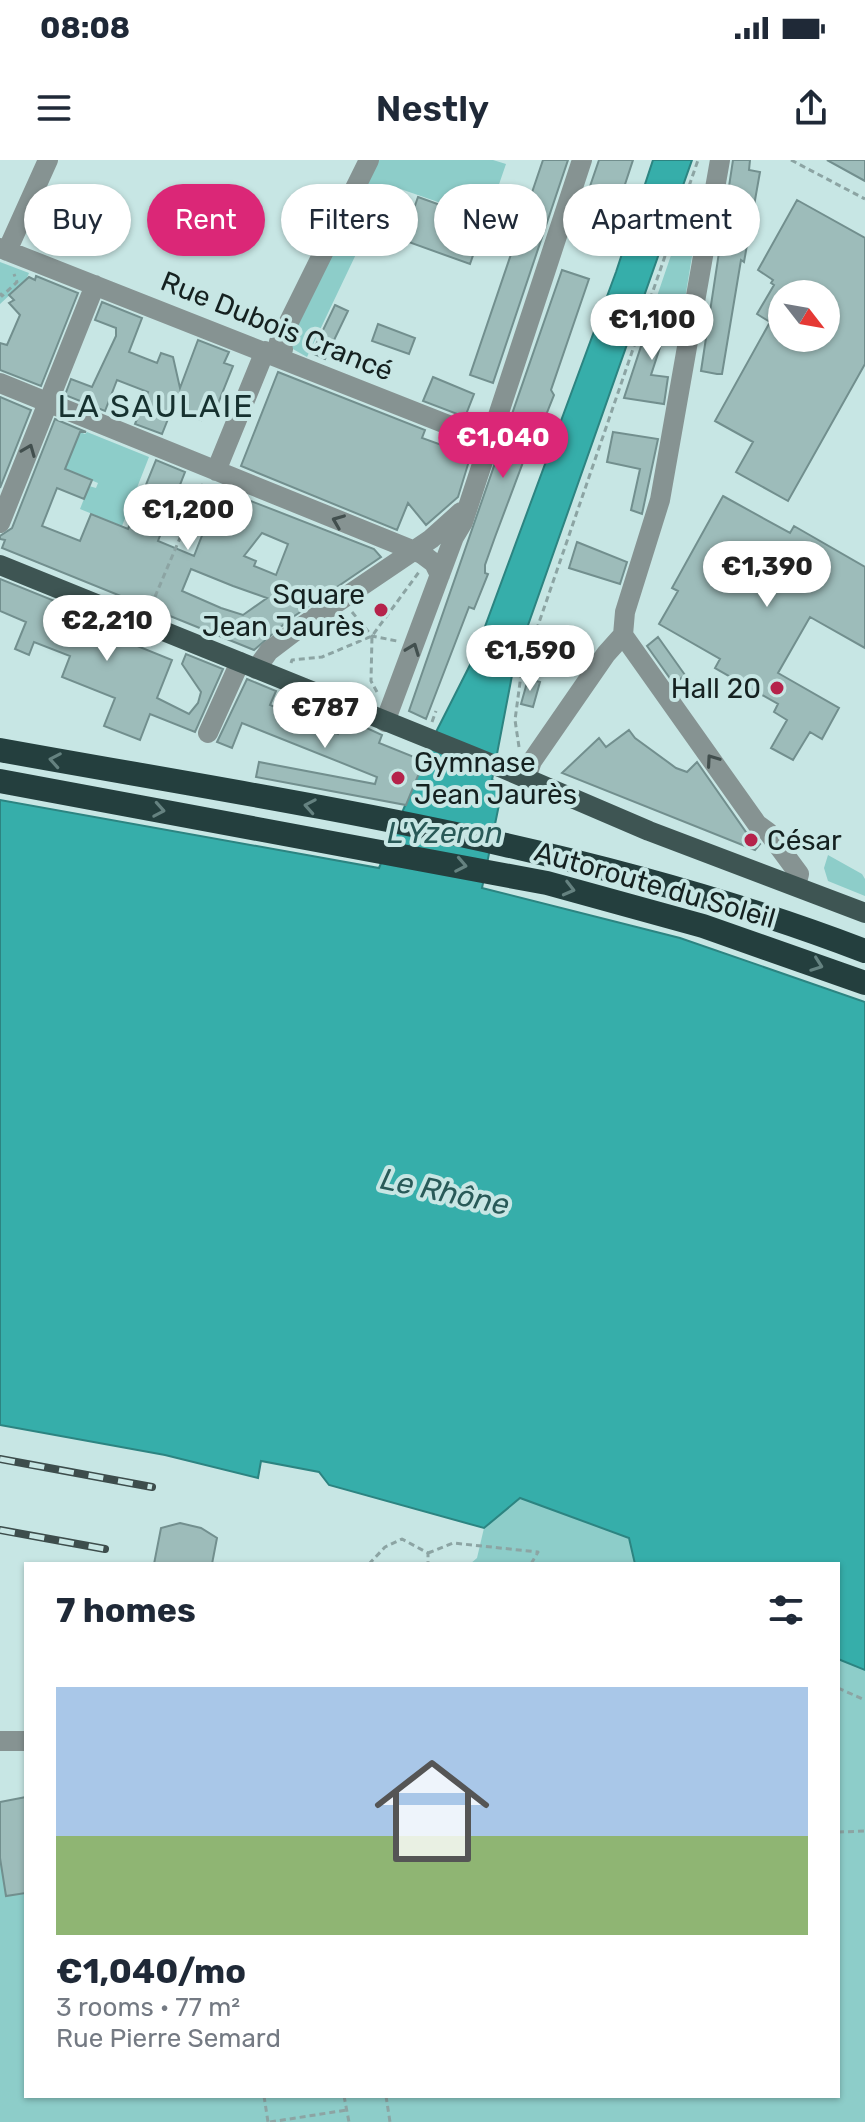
<!DOCTYPE html>
<html lang="en">
<head>
<meta charset="utf-8">
<style>
  body { margin:0; font-family:Rubik,sans-serif; background:#f6f6f7; color:#1f2937; height:100vh; display:flex; flex-direction:column; font-size:30px; white-space:nowrap }
  * { box-sizing:border-box; margin:0 }
  p { font-size:26px; color:#747a83 }
  .icon { flex:none; width:44px; height:44px; fill:none; stroke:currentColor; stroke-width:2; stroke-linecap:round; stroke-linejoin:round }
  .map { position:relative; flex:1; overflow:hidden }
  .details { position:absolute; left:24px; top:1402px; width:816px; height:536px; display:flex; flex-direction:column; background:#fff; border-radius:0px; box-shadow:0 2px 6px #0004 }
  .details>* { flex:none }
  .hud { position:absolute; left:24px; top:24px; width:818px; height:72px; display:flex; gap:16px }
  .needle { width:52px; rotate:121deg }
  .buttons { position:absolute; left:768px; top:120px; display:grid; gap:16px }
  .buttons a { display:grid; place-items:center; width:72px; height:72px; border-radius:50%; background:#fff; box-shadow:0 2px 6px #0004; font-size:40px }
  .price { position:absolute; translate:-50% -68px; padding:0 18px; border-radius:28px; background:#fff; color:#222; font-size:26px; line-height:52px; filter:drop-shadow(0 2px 4px #0008) }
  .price::after { content:''; position:absolute; left:50%; top:48px; width:24px; height:18px; margin-left:-12px; background:inherit; clip-path:polygon(0 0,100% 0,50% 100%) }
  .price.current { background:#db2777; color:#fff }
  ul { padding:0; list-style:none }
  li { display:grid; align-content:center; gap:16px; height:424px; padding:0 32px }
  li span { display:grid; place-items:center; height:248px; border-radius:0px; color:#555 }
  li>.icon { margin-inline-start:auto }
  span .icon { width:144px; height:144px; fill:#fffc; stroke-width:1 }
  li b { font-size:34px }
  h2 { display:flex; justify-content:space-between; align-items:center; height:96px; padding:0 32px; font-size:34px }
  .pill { padding:0 28px; border-radius:36px; background:#fff; box-shadow:0 2px 6px #0004; font-size:28px; line-height:72px }
  .pill.current { background:#db2777; color:#fff }
  .status { display:flex; justify-content:space-between; align-items:center; height:56px; padding:0 40px; background:#fff; direction:ltr }
  .status svg { height:22px; fill:currentColor }
  header { display:flex; justify-content:space-between; align-items:center; height:104px; padding:0 32px; background:#fff; font-size:36px; font-weight:600 }
  .map>svg:first-child { display:block }
  .green { fill:#8dcdc9 }
  .water { fill:#36aeaa; stroke:#2c8481; stroke-width:2 }
  .building { fill:#9dbcba; stroke:#728f8e; stroke-width:2; fill-rule:evenodd }
  .lines { fill:none; stroke-linecap:round; stroke-linejoin:round }
  .path { stroke:#8ca4a3; stroke-width:3; stroke-dasharray:6 4; stroke-linecap:butt }
  .minor { stroke:#869392; stroke-width:20 }
  .major { stroke:#3e5553; stroke-width:20 }
  .highway { stroke:#243f3e; stroke-width:24 }
  .rail-casing { stroke:#3d4d4c; stroke-width:8 }
  .rail { stroke:#c7e6e4; stroke-width:5; stroke-dasharray:15; stroke-linecap:butt }
  .oneway { stroke:#424f4e }
  .oneway2 { stroke:#658280 }
  .poi-dot { fill:#b5234b; stroke:#c7e6e4; stroke-width:3 }
  .labels { text-anchor:middle; dominant-baseline:central; stroke-width:8; stroke-linejoin:round; paint-order:stroke }
  .street-label { font-size:28px; fill:#152120; stroke:#c7e6e4 }
  .poi-label { font-size:28px; fill:#152120; stroke:#c7e6e4; text-anchor:end }
  .water-label { font-size:30px; font-style:italic; fill:#295a58; stroke:#c7e6e4 }
  .quarter-label { font-size:32px; letter-spacing:2px; fill:#16312f; stroke:#c7e6e4 }
</style>
</head>
<body>
<div class="status"><b>08:08</b><svg viewBox="0 0 49 12"><path d="M0 12V9h3v3zM5 12V6h3v6zM10 12V3h3v9zM15 12V0h3v12zM26 1h20v11H26zM47 4h2v5h-2z"/></svg></div>
<header><svg class="icon" aria-label="menu" viewBox="0 0 24 24"><path d="M4 6h16M4 12h16M4 18h16"/></svg>Nestly<svg class="icon" aria-label="share" viewBox="0 0 24 24"><path d="M12 15V3M7 8l5-5 5 5M5 13v7h14v-7"/></svg></header>
<div class="map">
<svg width="865" height="1962" viewBox="0 0 865 1962">
  <rect width="100%" height="100%" fill="#c7e6e4"/>
  <path class="green" d="M 378,0 L 493,0 L 506,4 L 487,59 L 389,25 L 307,197 L 284,184 Z
    M 681,66 L 696,72 L 683,151 L 654,145 Z
    M 0,102 L 29,113 L 26,120 L 0,144 Z
    M 80,272 L 85,274 L 87,272 L 149,297 L 122,366 L 80,349 L 89,326 L 96,328 L 98,323 L 65,309 Z
    M 828,695 L 862,714 L 865,719 L 865,736 L 828,721 L 824,708 Z
    M 519,1337 L 630,1378 L 635,1404 L 470,1404 L 477,1398 L 484,1368 Z
    M 838,1499 L 865,1510 L 865,1962 L 0,1962 L 0,1642 L 26,1637 L 26,1936 L 838,1936 Z"/>
  <path class="water" d="M 653,0 L 692,0 L 514,505 L 492,620 L 503,625 L 482,728 L 680,778 L 865,842 L 865,1510 L 838,1499 L 838,1404 L 635,1404 L 629,1378 L 520,1338 L 484,1368 L 329,1325 L 319,1312 L 261,1301 L 258,1318 L 165,1295 L 0,1265 L 0,640 L 379,708 L 434,576 L 473,499 L 616,112 Z"/>
  <path class="building" d="M 543,0 L 568,0 L 493,223 L 470,215 Z
    M 599,0 L 633,0 L 611,67 L 606,65 L 604,73 L 577,64 Z
    M 733,0 L 750,0 L 749,10 L 760,12 L 744,102 L 741,100 L 722,214 L 717,214 L 701,211 Z
    M 827,0 L 865,0 L 865,21 Z
    M 418,37 L 485,61 L 470,104 L 403,80 Z
    M 797,40 L 865,78 L 865,204 L 788,341 L 736,312 L 753,282 L 715,261 L 770,162 L 757,154 L 774,125 L 771,123 L 773,120 L 758,110 ZM 782,134 L 826,134 L 826,178 L 782,178 Z
    M 562,110 L 589,119 L 551,230 L 554,235 L 538,275 L 534,273 L 495,377 L 485,405 L 485,413 L 488,414 L 474,449 L 469,447 L 426,559 L 409,551 Z
    M 36,116 L 78,133 L 41,226 L 0,210 L 0,183 L 7,185 L 20,155 L 9,143 L 14,140 L 9,135 L 29,117 L 35,120 Z
    M 102,142 L 142,158 L 129,192 L 157,203 L 161,193 L 173,197 L 180,228 L 198,180 L 229,192 L 224,203 L 233,206 L 217,246 L 208,243 L 201,260 L 172,249 L 162,274 L 135,264 L 148,232 L 117,220 L 105,251 L 65,235 L 71,219 L 92,227 L 116,176 L 116,168 L 95,160 Z
    M 335,145 L 348,151 L 325,199 L 312,193 Z
    M 666,147 L 680,150 L 676,175 L 665,172 L 651,215 L 668,217 L 664,244 L 624,238 L 649,162 L 661,165 Z
    M 378,164 L 415,178 L 409,194 L 372,181 Z
    M 278,212 L 425,270 L 422,278 L 447,287 L 450,280 L 473,288 L 458,337 L 426,365 L 408,343 L 397,370 L 241,306 Z
    M 433,217 L 474,234 L 465,257 L 423,241 Z
    M 0,237 L 31,250 L 0,328 Z
    M 55,259 L 86,272 L 80,272 L 65,309 L 92,320 L 84,339 L 57,328 L 42,366 L 80,381 L 91,354 L 128,369 L 156,300 L 185,312 L 158,381 L 194,396 L 214,345 L 208,342 L 215,327 L 374,389 L 381,397 L 290,459 L 254,490 L 2,388 L 5,380 L 0,379 L 0,376 L 12,368 ZM 262,373 L 288,384 L 276,415 L 254,406 L 256,401 L 244,396 ZM 191,409 L 233,426 L 267,438 L 243,455 L 221,448 L 182,431 Z
    M 613,272 L 658,279 L 642,354 L 631,350 L 640,309 L 607,302 Z
    M 723,336 L 790,373 L 794,366 L 865,407 L 865,488 L 810,457 L 778,513 L 839,548 L 822,579 L 810,572 L 793,600 L 771,588 L 787,560 L 774,552 L 778,544 L 715,508 L 720,499 L 659,464 L 678,431 L 672,428 Z
    M 577,382 L 627,402 L 620,424 L 569,408 Z
    M 0,419 L 72,448 L 68,458 L 172,500 L 157,538 L 189,554 L 198,543 L 201,532 L 182,504 L 186,494 L 223,509 L 195,572 L 150,554 L 140,580 L 104,566 L 115,538 L 62,517 L 70,496 L 34,482 L 29,495 L 15,489 L 26,462 L 0,451 Z
    M 658,477 L 685,515 L 674,524 L 647,486 Z
    M 247,519 L 276,531 L 270,545 L 338,574 L 345,558 L 382,575 L 379,583 L 424,601 L 406,645 L 256,617 L 259,602 L 375,624 L 377,617 L 242,563 L 232,588 L 217,582 Z
    M 528,519 L 540,522 L 533,547 L 521,544 Z
    M 629,570 L 635,578 L 676,608 L 687,612 L 697,602 L 746,672 L 760,684 L 755,690 L 562,613 L 599,578 L 606,587 Z
    M 180,1363 L 201,1368 L 217,1378 L 212,1404 L 154,1404 L 161,1368 Z
    M 26,1637 L 26,1733 L 6,1736 L 0,1698 L 0,1642 Z"/>
  <g class="lines">
    <path class="path" d="M 791,0 L 865,39
      M 0,133 L 2,136 L 17,122 L 14,114
      M 151,446 L 203,324
      M 352,452 L 372,476 L 397,481
      M 291,503 L 292,500 L 322,497 L 372,476
      M 377,532 L 371,521 L 372,476 L 419,412
      M 432,562 L 436,551
      M 519,587 L 515,560 L 521,515 L 698,0
      M 428,1393 L 453,1383 L 538,1392 L 531,1404
      M 369,1404 L 385,1387 L 402,1379 L 428,1393 L 428,1404
      M 838,1528 L 865,1540
      M 838,1672 L 865,1671
      M 264,1936 L 268,1962
      M 344,1936 L 349,1962
      M 386,1936 L 390,1962
      M 270,1962 L 347,1950"/>
    <path class="minor" d="M 720,0 L 660,340 L 625,452 L 623,475 L 757,664 L 768,672 L 799,714 L 796,725
      M 0,88 L 489,281
      M 7,91 L 48,0
      M 283,189 L 279,182 L 369,0
      M 0,223 L 422,394 L 434,403 L 440,415
      M 216,311 L 265,191
      M 0,363 L 95,125
      M 256,509 L 269,491 L 298,469 L 431,379 L 461,352
      M 385,562 L 454,377 L 463,362 L 582,0
      M 208,573 L 240,502
      M 526,618 L 532,601 L 606,494 L 623,475
      M 0,1581 L 26,1581"/>
    <path class="major" d="M 0,405 L 502,608 L 649,671 L 865,753"/>
    <path class="highway" d="M 0,590 C 292,643 587,684 865,791
      M 0,621 L 547,723 L 703,766 L 865,823"/>
    <defs>
      <path id="rail" d="M 0,1299 L 152,1327
        M 0,1370 L 105,1389"/>
    </defs>
    <use href="#rail" class="rail-casing"/>
    <use href="#rail" class="rail"/>
  </g>
  <defs><path id="oneway-chevron" d="M-2-3.5L2.5 0L-2 3.5" fill="none" stroke-width="1.6" stroke-linecap="round" stroke-linejoin="round" transform="scale(2)"/></defs>
  <g class="oneway">
    <use href="#oneway-chevron" transform="translate(29 290) rotate(-68)"/>
    <use href="#oneway-chevron" transform="translate(338 361) rotate(-158)"/>
    <use href="#oneway-chevron" transform="translate(413 489) rotate(-69)"/>
    <use href="#oneway-chevron" transform="translate(712 600) rotate(-125)"/>
  </g>
  <g class="oneway2">
    <use href="#oneway-chevron" transform="translate(55 600) rotate(-170)"/>
    <use href="#oneway-chevron" transform="translate(310 646) rotate(-170)"/>
    <use href="#oneway-chevron" transform="translate(159 650) rotate(10)"/>
    <use href="#oneway-chevron" transform="translate(461 705) rotate(11)"/>
    <use href="#oneway-chevron" transform="translate(569 729) rotate(14)"/>
    <use href="#oneway-chevron" transform="translate(817 805) rotate(20)"/>
  </g>
  <g class="poi-dot">
    <circle cx="381" cy="450" r="8"/>
    <circle cx="777" cy="528" r="8"/>
    <circle cx="398" cy="618" r="8"/>
    <circle cx="751" cy="680" r="8"/>
  </g>
  <g class="labels">
    <g class="street-label">
      <text transform="translate(277 166) rotate(22)">Rue Dubois Crancé</text>
      <text transform="translate(655 725) rotate(16)">Autoroute du Soleil</text>
    </g>
    <g class="poi-label">
      <text x="365" y="434">Square<tspan x="365" dy="32">Jean Jaurès</tspan></text>
      <text x="761" y="528">Hall 20</text>
      <text x="414" y="602" text-anchor="start">Gymnase<tspan x="414" dy="32">Jean Jaurès</tspan></text>
      <text x="767" y="680" text-anchor="start">César</text>
    </g>
    <g class="water-label">
      <text x="445" y="673">L'Yzeron</text>
      <text transform="translate(445 1032) rotate(12)">Le Rhône</text>
    </g>
    <g class="quarter-label">
      <text x="156" y="246">LA SAULAIE</text>
    </g>
  </g>
</svg>
<div class="buttons">
<a><svg class="needle" viewBox="-14 -14 28 28"><path d="M0-13l5 13h-10z" fill="#e53935"/><path d="M0 13l5-13h-10z" fill="#747a83"/></svg></a>
</div>
<b class="price" style="left:652px;top:202px">€1,100</b>
<b class="price current" style="left:503px;top:320px">€1,040</b>
<b class="price" style="left:188px;top:392px">€1,200</b>
<b class="price" style="left:767px;top:449px">€1,390</b>
<b class="price" style="left:107px;top:503px">€2,210</b>
<b class="price" style="left:530px;top:533px">€1,590</b>
<b class="price" style="left:325px;top:590px">€787</b>
<div class="hud">
<a class="pill">Buy</a>
<a class="pill current">Rent</a>
<a class="pill">Filters</a>
<a class="pill">New</a>
<a class="pill">Apartment</a>
</div>
<section class="details">
<h2>7 homes<svg class="icon" aria-label="filters" viewBox="0 0 24 24"><path d="M4 7h16M4 17h16"/><circle cx="9" cy="7" r="2"/><circle cx="15" cy="17" r="2"/></svg></h2>
<ul>
<li><span style="background:linear-gradient(#a9c7e8 60%,#8fb573 0)"><svg class="icon" aria-label="home" viewBox="0 0 24 24"><path d="M3 11l9-7 9 7M6 9v11h12V9"/></svg></span><div><b>€1,040/mo</b><p>3 rooms · 77 m²</p><p>Rue Pierre Semard</p></div></li>
</ul>
</section>
</div>
</body>
</html>
